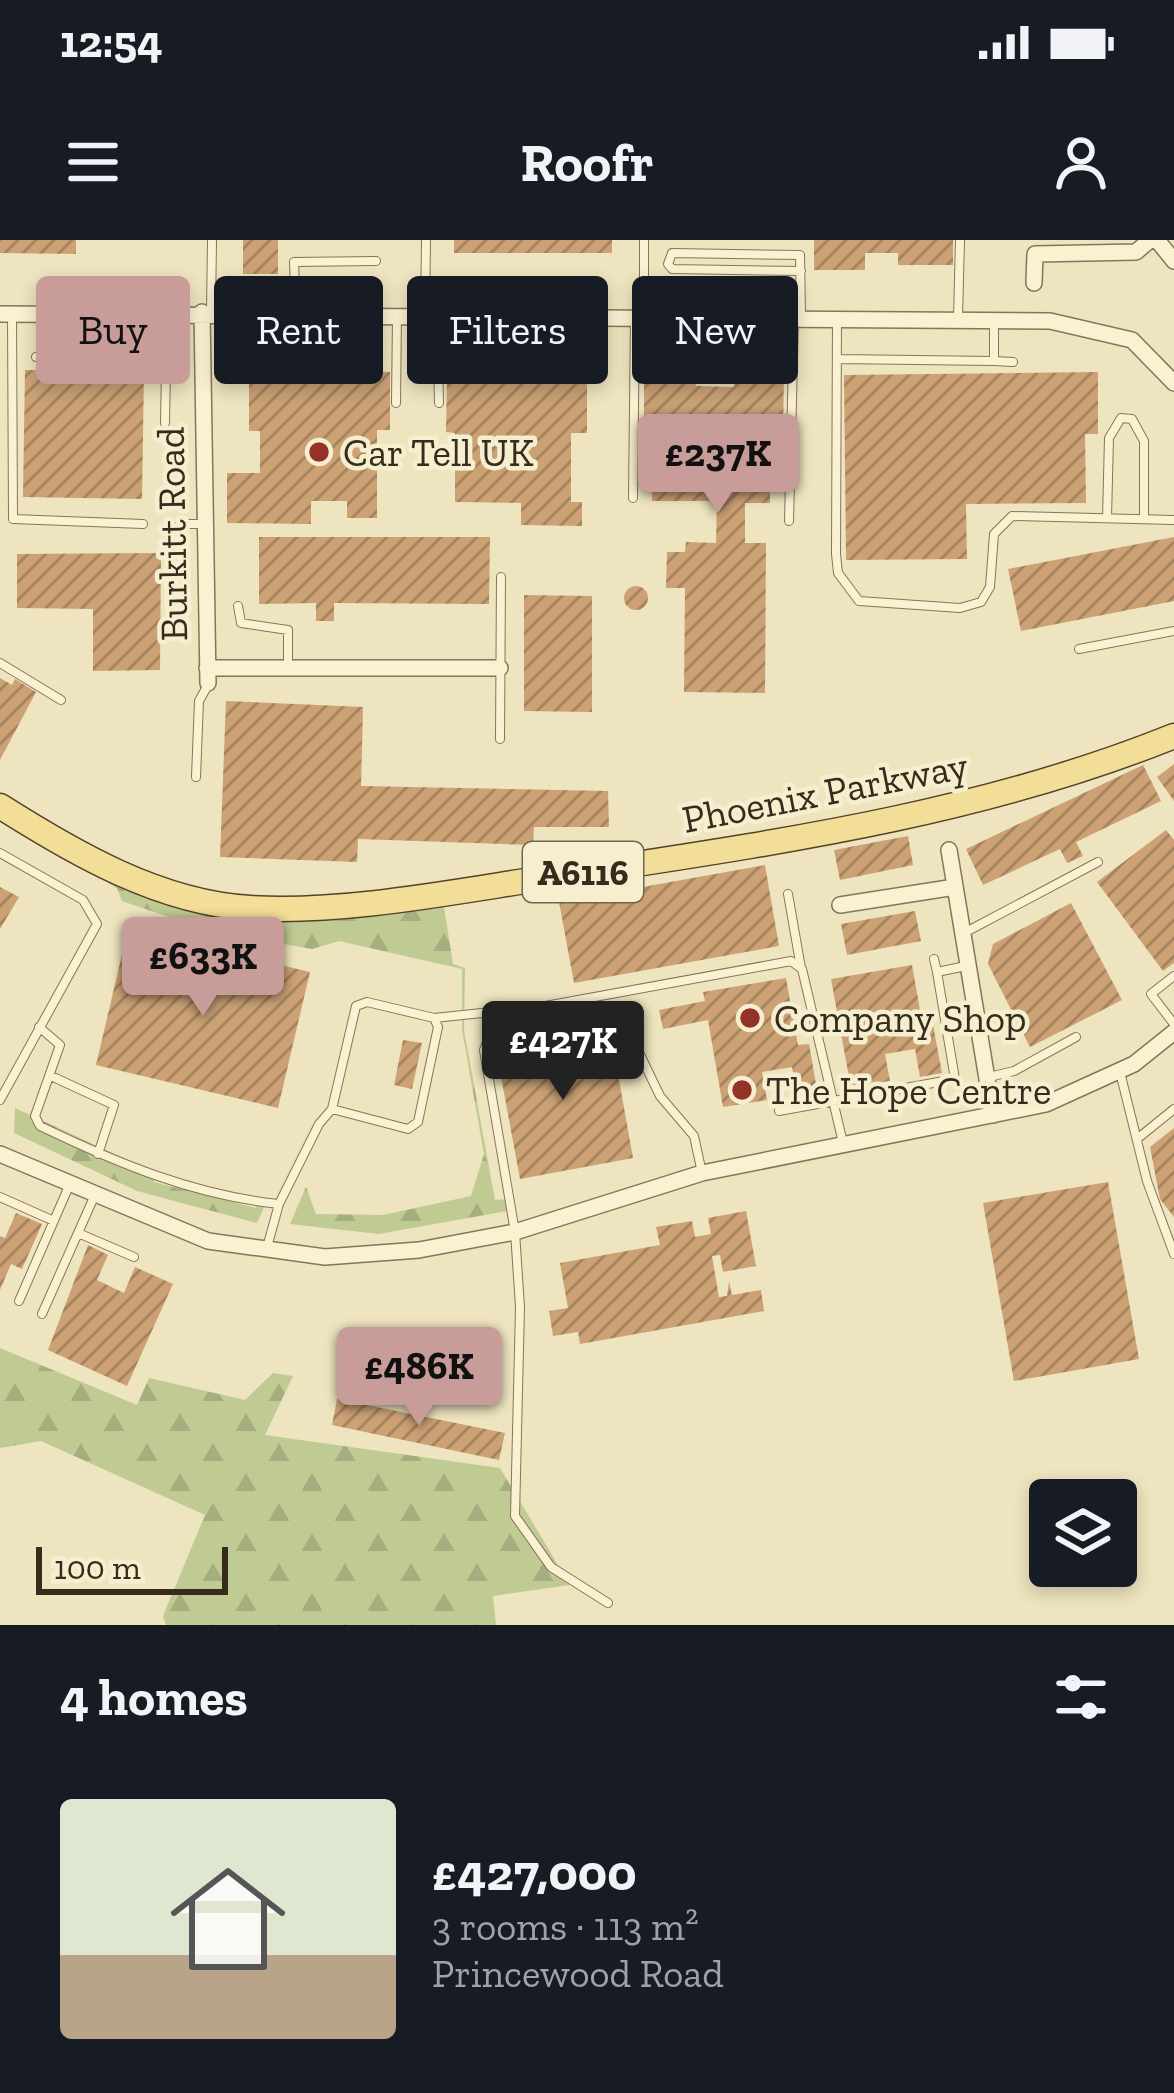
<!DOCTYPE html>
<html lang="en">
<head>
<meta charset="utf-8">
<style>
  body { margin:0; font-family:"Zilla Slab",serif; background:#20242c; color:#f1f3f6; height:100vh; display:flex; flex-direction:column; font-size:45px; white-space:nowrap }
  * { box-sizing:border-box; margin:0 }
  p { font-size:39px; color:#9ea1a6 }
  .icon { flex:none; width:66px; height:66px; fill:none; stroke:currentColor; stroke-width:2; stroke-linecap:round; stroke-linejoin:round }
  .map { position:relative; height:1385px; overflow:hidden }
  .details { display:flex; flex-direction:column; background:#171b24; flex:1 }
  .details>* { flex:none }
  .hud { position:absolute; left:36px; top:36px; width:1104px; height:108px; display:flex; gap:24px }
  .fabs { position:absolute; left:1029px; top:1239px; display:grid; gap:24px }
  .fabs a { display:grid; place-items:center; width:108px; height:108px; border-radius:12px; background:#171b24; box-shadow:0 6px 18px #0003; font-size:60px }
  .scale { position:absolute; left:36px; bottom:30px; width:192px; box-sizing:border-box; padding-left:12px; border:6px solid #362b1c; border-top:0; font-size:33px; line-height:42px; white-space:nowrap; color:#362b1c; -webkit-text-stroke:9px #f5eecf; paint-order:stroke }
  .price { position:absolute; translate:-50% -102px; padding:0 27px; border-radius:12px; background:#c89c99; color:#111; font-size:39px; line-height:78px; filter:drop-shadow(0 3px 6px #0008) }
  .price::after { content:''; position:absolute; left:50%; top:72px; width:36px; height:27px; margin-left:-18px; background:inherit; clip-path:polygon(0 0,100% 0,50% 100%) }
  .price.current { background:#222; color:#fff }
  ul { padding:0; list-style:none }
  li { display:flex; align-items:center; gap:36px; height:300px; padding:0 60px }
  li+li { border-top:3px solid #363941 }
  li span { display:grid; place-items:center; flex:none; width:336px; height:240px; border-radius:12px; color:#555 }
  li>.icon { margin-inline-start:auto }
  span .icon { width:144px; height:144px; fill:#fffc; stroke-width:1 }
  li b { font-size:51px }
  h2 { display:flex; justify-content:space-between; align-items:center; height:144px; padding:0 60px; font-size:51px }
  .pill { padding:0 42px; border-radius:12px; background:#171b24; box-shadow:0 6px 18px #0003; font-size:42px; line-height:108px }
  .pill.current { background:#c89c99; color:#111 }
  .status { display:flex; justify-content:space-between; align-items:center; height:84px; padding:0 60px; background:#171b24; direction:ltr }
  .status svg { height:33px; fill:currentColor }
  header { display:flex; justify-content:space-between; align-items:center; height:156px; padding:0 60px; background:#171b24; font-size:54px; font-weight:800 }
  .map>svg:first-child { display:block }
  .forest { fill:url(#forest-firs) }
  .building { fill:url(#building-hatch) }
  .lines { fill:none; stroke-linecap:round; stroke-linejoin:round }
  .service-casing { stroke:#867558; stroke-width:10 }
  .minor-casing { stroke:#867558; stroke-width:18 }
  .primary-casing { stroke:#54422c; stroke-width:27 }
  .service { stroke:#f9f1d2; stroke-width:8 }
  .minor { stroke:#f9f1d2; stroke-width:15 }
  .primary { stroke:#f2de96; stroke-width:24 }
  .poi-dot { fill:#953228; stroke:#f5eecf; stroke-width:4.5 }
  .labels { text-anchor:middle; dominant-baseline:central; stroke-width:9; stroke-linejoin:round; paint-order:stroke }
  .shield { fill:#f5eecf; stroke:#6f6652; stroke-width:3 }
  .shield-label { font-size:36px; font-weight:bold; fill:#362b1c }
  .poi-label { font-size:39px; fill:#362b1c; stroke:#f5eecf; text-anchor:start }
  .street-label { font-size:39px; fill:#362b1c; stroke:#f5eecf }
</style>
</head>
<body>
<div class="status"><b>12:54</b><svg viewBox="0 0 49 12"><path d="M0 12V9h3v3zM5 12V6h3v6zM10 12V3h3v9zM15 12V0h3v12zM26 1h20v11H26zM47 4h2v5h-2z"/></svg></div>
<header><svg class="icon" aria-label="menu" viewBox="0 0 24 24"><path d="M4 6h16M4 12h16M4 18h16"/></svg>Roofr<svg class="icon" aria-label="person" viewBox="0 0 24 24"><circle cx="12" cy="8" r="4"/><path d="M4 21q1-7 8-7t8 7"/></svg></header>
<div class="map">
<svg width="1174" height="1385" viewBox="0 0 1174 1385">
  <defs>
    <pattern id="forest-firs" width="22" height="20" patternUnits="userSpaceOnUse" patternTransform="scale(3)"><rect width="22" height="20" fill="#bfcb93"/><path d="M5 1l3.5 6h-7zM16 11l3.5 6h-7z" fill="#a5ae7e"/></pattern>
    <pattern id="building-hatch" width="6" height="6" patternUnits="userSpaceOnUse" patternTransform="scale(3)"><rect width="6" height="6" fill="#cca275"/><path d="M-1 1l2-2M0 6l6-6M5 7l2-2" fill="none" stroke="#a6845f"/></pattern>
  </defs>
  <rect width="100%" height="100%" fill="#eee4bf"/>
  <path class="forest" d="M 0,577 L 191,664 L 466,661 L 444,667 L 453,724 L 465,728 L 464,790 L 495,960 L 508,959 L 507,971 L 379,994 L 290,984 L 306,947 L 316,974 L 383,975 L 471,956 L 484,914 L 462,790 L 462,729 L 339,701 L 312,709 L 210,691 L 122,661 L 117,648 Z
    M 15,868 L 156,933 L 154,942 L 256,968 L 258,959 L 266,963 L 257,983 L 137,951 L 14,893 Z
    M 0,1108 L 137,1165 L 149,1138 L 245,1160 L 273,1133 L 293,1136 L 265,1195 L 500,1228 L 570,1345 L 493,1356 L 496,1385 L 166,1385 L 163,1376 L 205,1275 L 41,1201 L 0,1208 Z"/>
  <path class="building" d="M 0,0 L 76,0 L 76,14 L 0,13 Z
    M 243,0 L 278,0 L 278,34 L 243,34 Z
    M 454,0 L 612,0 L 612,13 L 454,13 Z
    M 814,0 L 953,0 L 953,25 L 898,25 L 898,13 L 865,13 L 865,30 L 814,30 Z
    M 25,130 L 144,132 L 142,259 L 23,257 Z
    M 249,130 L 301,131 L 300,143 L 336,144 L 336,131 L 390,132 L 390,190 L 377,190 L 377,278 L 347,278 L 347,261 L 311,261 L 311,284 L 227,283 L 227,233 L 260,233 L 260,191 L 249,191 Z
    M 532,131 L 587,132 L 587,193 L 571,193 L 571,262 L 582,262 L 582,286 L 521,285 L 521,263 L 455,262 L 455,193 L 446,192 L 447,134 L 498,135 L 498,143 L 532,143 Z
    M 1098,132 L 1098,194 L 1085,194 L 1086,263 L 966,264 L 967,319 L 846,320 L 844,135 Z
    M 644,133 L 696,134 L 696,146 L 734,147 L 734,133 L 784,133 L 783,195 L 770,195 L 770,263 L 745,263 L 745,303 L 766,303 L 765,453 L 684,452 L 685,348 L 666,348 L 667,312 L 685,312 L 686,302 L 716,303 L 717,261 L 652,261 L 652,192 L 644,192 Z
    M 259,297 L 490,297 L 489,364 L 334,363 L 334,381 L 316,381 L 316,363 L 259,364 Z
    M 1174,297 L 1174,361 L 1021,391 L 1008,329 Z
    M 161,313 L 160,430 L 93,431 L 93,369 L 17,368 L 17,314 Z
    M624 358a12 12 0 1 1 24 0a12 12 0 1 1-24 0Z
    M 524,355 L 592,356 L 592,472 L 524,471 Z
    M 0,438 L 12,445 L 15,439 L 36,452 L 0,520 Z
    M 226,461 L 363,467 L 361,546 L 608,551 L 609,587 L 534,587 L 533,605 L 358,599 L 357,622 L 220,617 Z
    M 1174,524 L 1174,561 L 1157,537 Z
    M 1143,525 L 1161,561 L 1076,602 L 1083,616 L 1067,623 L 1060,609 L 983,645 L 966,609 Z
    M 1166,590 L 1174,600 L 1174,723 L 1163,731 L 1097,642 Z
    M 908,596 L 913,625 L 840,640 L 834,610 Z
    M 765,625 L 779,706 L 574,743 L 559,662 Z
    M 0,647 L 19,657 L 0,689 Z
    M 1071,663 L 1122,760 L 1030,807 L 988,724 L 993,704 Z
    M 915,671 L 921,701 L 847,715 L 841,684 Z
    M 128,689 L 310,732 L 278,868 L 96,825 Z
    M 912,725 L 923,787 L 933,785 L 942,833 L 920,837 L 915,809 L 885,814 L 890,841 L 851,848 L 831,739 Z
    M 786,738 L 798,805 L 809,804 L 817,850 L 797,853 L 792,827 L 762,832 L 767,860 L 723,867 L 708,780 L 663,789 L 659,770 L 705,761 L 703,752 Z
    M 551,789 L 554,805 L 611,795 L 633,918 L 520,939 L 494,799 Z
    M 403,800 L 422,803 L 412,849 L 394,845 Z
    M 1174,888 L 1174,977 L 1160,959 L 1150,907 Z
    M 1108,942 L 1139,1119 L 1014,1141 L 983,963 Z
    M 746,971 L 756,1026 L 723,1032 L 720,1015 L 712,1016 L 719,1057 L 727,1056 L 729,1041 L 732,1055 L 761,1050 L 764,1071 L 580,1104 L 578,1092 L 553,1096 L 549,1071 L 568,1068 L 560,1023 L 660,1005 L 656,987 L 692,981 L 695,997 L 711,994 L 708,978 Z
    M 16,973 L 42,984 L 22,1029 L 11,1024 L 0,1050 L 0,996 L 5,998 Z
    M 88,1005 L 108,1015 L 97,1040 L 124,1053 L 135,1027 L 173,1044 L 127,1146 L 48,1110 Z
    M 437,1097 L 440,1116 L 418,1119 L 419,1127 L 377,1132 L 375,1105 Z
    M 337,1159 L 505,1193 L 499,1220 L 332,1185 Z"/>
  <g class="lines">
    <defs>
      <path id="service" d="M 644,0 L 644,76
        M 211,72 L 212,0
        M 77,73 L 78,117
        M 296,73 L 294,22 L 376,21
        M 425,74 L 426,0
        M 12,75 L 13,279 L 143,284
        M 437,76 L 439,163
        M 801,78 L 800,15 L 672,13 L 668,24 L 672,29 L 801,31
        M 958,78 L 960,0
        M 837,80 L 836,314 L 838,333 L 859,361 L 960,368 L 981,362 L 990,347 L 994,294 L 1012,276 L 1174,280
        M 36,117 L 157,121 L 166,127 L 165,183
        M 837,119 L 994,121 L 994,81
        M 994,121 L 1013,122
        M 396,163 L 397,75
        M 633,258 L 635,77
        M 1107,278 L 1109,198 L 1121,178 L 1132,179 L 1144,201 L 1144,279
        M 789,281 L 794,79
        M 180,284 L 206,284
        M 238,366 L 241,383 L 288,390 L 288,426
        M 1079,409 L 1174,391
        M 0,423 L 61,460
        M 500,499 L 501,337
        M 196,537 L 199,461 L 208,445
        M 0,613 L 83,660 L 97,684 L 0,860
        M 788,654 L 801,728
        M 964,693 L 1098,622
        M 934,719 L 937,732
        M 1174,736 L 1151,754 L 1174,784
        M 434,778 L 540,767 L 791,721 L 802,729 L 843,903
        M 39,787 L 60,805 L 35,876 L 40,886 C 117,923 193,955 279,964
        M 1120,832 L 1147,941 L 1174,1014
        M 51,836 L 114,865 L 98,914
        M 989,837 L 1014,831 L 1076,797
        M 779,871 L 955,839 L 937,732 L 966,726
        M 1137,899 L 1174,869
        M 0,957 L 54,981
        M 78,993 L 134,1017
        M 266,1011 L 279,964 L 319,884 L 332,869 L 356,766 L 367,762 L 434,778 L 438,787 L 418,882 L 408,889 L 332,869
        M 19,1061 L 69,946
        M 42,1074 L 94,957
        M 608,1363 L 551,1327 L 515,1276 L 520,1067 L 515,992 L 484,810 L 489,797 L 565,783 L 632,798 L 660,856 L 694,896 L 702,933"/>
      <path id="minor" d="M 1157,0 L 1174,21
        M 1034,43 L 1035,14 L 1136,12 L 1150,0
        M 202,72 L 208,443
        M 0,74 L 1050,81 L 1132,100 L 1174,143
        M 207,428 L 500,428
        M 949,610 L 993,875
        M 840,665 L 955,647
        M 0,914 L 208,1001 L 325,1017 L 419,1010 L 515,992 L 702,933 L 1046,864 L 1134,824 L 1174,792"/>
      <path id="primary" d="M 0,566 C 74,613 160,663 250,668 C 349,674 467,649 565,635 C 773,603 978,575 1174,496"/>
    </defs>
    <use href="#service" class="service-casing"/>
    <use href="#minor" class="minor-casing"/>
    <use href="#primary" class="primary-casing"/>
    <use href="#service" class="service"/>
    <use href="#minor" class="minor"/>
    <use href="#primary" class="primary"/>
  </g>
  <g class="poi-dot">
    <circle cx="319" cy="212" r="12"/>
    <circle cx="750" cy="778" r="12"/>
    <circle cx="742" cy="850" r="12"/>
  </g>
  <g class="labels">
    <rect class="shield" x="523" y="602" width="120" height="60" rx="9"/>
    <g class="shield-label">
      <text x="583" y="632">A6116</text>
    </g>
    <g class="poi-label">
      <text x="343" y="212">Car Tell UK</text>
      <text x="774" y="778">Company Shop</text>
      <text x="766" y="850">The Hope Centre</text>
    </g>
    <g class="street-label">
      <text transform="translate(172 294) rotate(-91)">Burkitt Road</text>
      <text transform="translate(825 552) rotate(-11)">Phoenix Parkway</text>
    </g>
  </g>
</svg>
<div class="fabs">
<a><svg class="icon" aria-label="layers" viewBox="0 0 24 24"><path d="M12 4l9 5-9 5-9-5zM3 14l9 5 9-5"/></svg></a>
</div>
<div class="scale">100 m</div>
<b class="price" style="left:718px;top:276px">£237K</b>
<b class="price" style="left:203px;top:779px">£633K</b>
<b class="price current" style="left:563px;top:863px">£427K</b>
<b class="price" style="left:419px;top:1189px">£486K</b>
<div class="hud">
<a class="pill current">Buy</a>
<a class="pill">Rent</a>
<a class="pill">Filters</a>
<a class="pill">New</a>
</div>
</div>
<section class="details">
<h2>4 homes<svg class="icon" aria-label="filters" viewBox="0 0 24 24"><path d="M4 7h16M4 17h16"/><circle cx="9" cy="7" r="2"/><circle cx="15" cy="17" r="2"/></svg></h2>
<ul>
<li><span style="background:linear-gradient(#dfe7d0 65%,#b9a48a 0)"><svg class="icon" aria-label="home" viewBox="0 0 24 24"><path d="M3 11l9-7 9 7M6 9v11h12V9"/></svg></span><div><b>£427,000</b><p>3 rooms · 113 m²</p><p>Princewood Road</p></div></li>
</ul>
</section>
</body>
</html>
